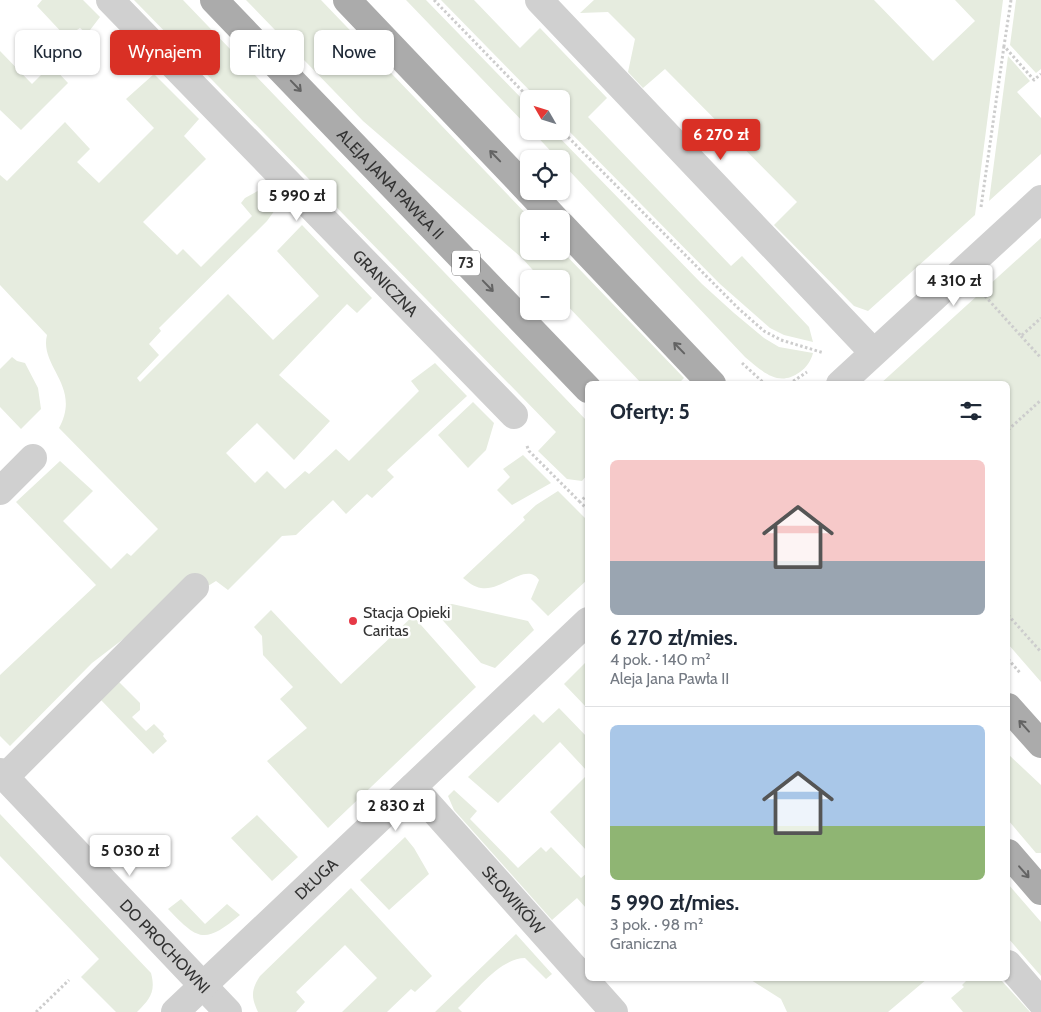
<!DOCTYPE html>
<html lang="pl">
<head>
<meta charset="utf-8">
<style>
  body { margin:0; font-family:Cabin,sans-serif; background:#f6f6f7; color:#1f2937; height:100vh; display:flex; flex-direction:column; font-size:19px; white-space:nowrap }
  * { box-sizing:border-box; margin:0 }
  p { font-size:16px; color:#747a83 }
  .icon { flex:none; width:28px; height:28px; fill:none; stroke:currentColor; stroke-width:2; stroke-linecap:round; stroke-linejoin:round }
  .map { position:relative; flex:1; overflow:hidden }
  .panel { position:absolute; left:585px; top:381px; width:425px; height:600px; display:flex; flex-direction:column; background:#fff; border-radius:8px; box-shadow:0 1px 4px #0004 }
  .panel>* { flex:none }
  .hud { position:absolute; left:15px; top:30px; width:475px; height:45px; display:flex; gap:10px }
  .needle { width:32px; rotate:309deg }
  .tools { position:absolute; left:520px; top:90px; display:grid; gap:10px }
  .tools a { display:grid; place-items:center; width:50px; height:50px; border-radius:8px; background:#fff; box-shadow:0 1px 4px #0004; font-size:25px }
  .price { position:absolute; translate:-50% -42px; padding:0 11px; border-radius:5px; background:#fff; color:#222; font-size:16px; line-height:32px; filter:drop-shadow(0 1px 2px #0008) }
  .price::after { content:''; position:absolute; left:50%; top:30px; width:15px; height:11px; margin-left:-8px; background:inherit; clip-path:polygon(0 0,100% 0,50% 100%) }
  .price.selected { background:#d93025; color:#fff }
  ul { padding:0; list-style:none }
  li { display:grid; align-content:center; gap:10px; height:265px; padding:0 25px }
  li+li { border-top:1px solid #e0e1e3 }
  li span { display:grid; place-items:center; height:155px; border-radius:8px; color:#555 }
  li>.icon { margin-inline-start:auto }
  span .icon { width:90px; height:90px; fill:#fffc; stroke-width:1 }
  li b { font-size:21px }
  h2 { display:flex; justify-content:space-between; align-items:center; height:60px; padding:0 25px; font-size:21px }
  .pill { padding:0 18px; border-radius:8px; background:#fff; box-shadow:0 1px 4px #0004; font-size:18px; line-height:45px }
  .pill.selected { background:#d93025; color:#fff }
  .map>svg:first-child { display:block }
  .green { fill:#e6ecdf }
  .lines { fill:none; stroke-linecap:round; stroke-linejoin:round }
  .path { stroke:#cdcdcd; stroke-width:3; stroke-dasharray:2.5 2.5; stroke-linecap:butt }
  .minor { stroke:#d0d0d0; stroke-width:28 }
  .major { stroke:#ababab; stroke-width:28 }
  .oneway { stroke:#636363 }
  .poi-dot { fill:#e63946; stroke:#fff; stroke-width:2 }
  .labels { text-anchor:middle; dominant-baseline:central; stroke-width:5; stroke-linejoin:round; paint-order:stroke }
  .shield { fill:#fff; stroke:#707070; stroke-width:1 }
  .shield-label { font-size:15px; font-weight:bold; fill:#333 }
  .street-label { font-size:16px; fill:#333; stroke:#fff }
  .poi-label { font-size:16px; fill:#333; stroke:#fff; text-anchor:start }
</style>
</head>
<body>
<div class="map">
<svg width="1041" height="1012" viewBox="0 0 1041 1012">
  <rect width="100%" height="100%" fill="#fff"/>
  <path class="green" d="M 42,0 L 83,0 L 100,17 L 87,34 L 80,28 L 66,37 L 37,6 Z
    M 134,0 L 183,0 L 587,421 L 587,475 L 582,481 L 567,479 L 538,451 L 556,432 Z
    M 246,0 L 321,0 L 531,219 L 529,219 L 529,251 L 561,250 L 684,378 L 678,384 L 642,384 L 561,299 L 561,279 L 541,279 L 522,258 L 363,121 Z
    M 406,0 L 426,0 L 529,106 L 529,128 Z
    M 441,0 L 474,0 L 520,48 L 540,28 L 607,98 L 588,117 L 731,266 L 742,256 L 809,327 L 813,342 L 784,335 L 770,328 L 720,284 L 561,123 L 561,99 L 538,99 Z
    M 594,0 L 874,0 L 933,61 L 975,21 L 955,0 L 1003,0 L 975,215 L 868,311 L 854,306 L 774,225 L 797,202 L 665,69 L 643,88 L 628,72 L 635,39 L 608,12 L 580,13 Z
    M 1016,0 L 1041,0 L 1041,69 L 1036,73 L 1010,45 Z
    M 0,51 L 32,84 L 51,65 L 68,83 L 21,130 L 0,110 Z
    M 1008,56 L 1030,81 L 1017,92 L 1041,118 L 1041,154 L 989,201 Z
    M 154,74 L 199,119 L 184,136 L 206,159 L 143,222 L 177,255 L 183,249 L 201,267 L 252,216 L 241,203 L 245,198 L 265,187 L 280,203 L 267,221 L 159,328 L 161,331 L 149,344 L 159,355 L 137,378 L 140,382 L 228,294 L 273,340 L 319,296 L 277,251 L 302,225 L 372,298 L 357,313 L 347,304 L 279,375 L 330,421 L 294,460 L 257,423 L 226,453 L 255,483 L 267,471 L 285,489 L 305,471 L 309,474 L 336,449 L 349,461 L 419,391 L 411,381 L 435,363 L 467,396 L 387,470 L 394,477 L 372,498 L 367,494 L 346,514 L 333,500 L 296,535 L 282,536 L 228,590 L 216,581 L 126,637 L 92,663 L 10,746 L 0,736 L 0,675 L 96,585 L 16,502 L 60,461 L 93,491 L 63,521 L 111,569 L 127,553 L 131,556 L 158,529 L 59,428 C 82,386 39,367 47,335 L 0,285 L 0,175 L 7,181 L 65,122 L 90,149 L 77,162 L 99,183 L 154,128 L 126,99 Z
    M 532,131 L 553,131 L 702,284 L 734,313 L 764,338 L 779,347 L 813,353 C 811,361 806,368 800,372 C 778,388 762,371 745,357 L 561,162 L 561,159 L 558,159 Z
    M 1041,238 L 1041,682 L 1008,644 L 1008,384 L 880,384 Z
    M 12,357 L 17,361 L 25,363 L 38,388 L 41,409 L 21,429 L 0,407 L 0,369 Z
    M 473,402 L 494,423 L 486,450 L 468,468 L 438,435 Z
    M 523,455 L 551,483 L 512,505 L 497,490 L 510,477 L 503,469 Z
    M 558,491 L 587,520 L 587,580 L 548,616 L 531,599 L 539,580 C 526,561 502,592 481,588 C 474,587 468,582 463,578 L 525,520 L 523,517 L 536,505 Z
    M 452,604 L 528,621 L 534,630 L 495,668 L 481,663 L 437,614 L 446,605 Z
    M 271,610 L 341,684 L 413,616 L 476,687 L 328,828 L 267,761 L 307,728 L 280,699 L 293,687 L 263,655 L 262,636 L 254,627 Z
    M 587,661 L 587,708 L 564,684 Z
    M 119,682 L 140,703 L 140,710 L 132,717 L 146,731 L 154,724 L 164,734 L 163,736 L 167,741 L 153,754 L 101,700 Z
    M 559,708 L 587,737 L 587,771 L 560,742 L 498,803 L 468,777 L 534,714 L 543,723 Z
    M 1008,754 L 1041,785 L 1041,853 L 1036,853 L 1008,820 Z
    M 587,775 L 587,851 L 550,812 Z
    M 454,790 L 477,811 L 470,819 L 518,868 L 541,847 L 546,852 L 551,847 L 581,878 L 587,873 L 587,909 L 577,898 L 552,920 L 454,810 L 448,796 Z
    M 0,814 L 151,973 C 156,992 150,999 137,1012 L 116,1012 L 81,977 L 99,959 L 0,856 Z
    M 257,815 L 298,857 L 272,881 L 231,838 Z
    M 405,837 L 414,848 L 429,874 L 389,910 L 360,880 Z
    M 1008,884 L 1041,922 L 1041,976 L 1008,938 Z
    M 351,888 L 432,976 L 415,992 L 411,989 L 387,1012 L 342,1012 L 377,978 L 345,945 L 296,992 L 305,1002 L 296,1012 L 258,1012 C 251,997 251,990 260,976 Z
    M 181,899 L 205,924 L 227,904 L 240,915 C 204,945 198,940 168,909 Z
    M 516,934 L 552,974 L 546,979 L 525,958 C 500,958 475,992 458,1008 L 462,1012 L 435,1012 Z
    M 752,979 L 927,979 L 888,1012 L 787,1012 L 781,999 L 751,980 Z
    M 968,979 L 1000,979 L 1030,1012 L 963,1012 L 951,998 L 964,987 L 962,985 Z"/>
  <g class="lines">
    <path class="path" d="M 434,0 L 530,99
      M 1011,0 L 1004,46 L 1034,80 L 1041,74
      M 561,130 L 739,309 L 764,331 L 781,340 L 824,353
      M 981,207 L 1004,46
      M 985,296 L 1021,336 L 1041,318
      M 1021,336 L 1041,358
      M 742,363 L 765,384
      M 789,384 L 807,372
      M 1008,430 L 1041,400
      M 527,446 L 529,451 L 580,502
      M 588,494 L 580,502 L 588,510
      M 1008,615 L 1041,652
      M 1008,659 L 1021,674
      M 36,1012 L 69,980"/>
    <g class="minor">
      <path id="s1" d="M 110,0 L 514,415"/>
      <path d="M 539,0 L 873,352"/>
      <path d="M 840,384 L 1041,199"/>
      <path d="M 0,491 L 33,458"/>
      <path id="s2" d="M 0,772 L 228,1012"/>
      <path d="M 5,777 L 195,587"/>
      <path id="s3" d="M 413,787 L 614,1012"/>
      <path d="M 1008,964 L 1041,1002"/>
      <path id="s4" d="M 175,1012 L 588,621"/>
    </g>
    <g class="major">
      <path id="s5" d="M 214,0 L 588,389"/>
      <path d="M 347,0 L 529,191"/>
      <path d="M 529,191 L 555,219"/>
      <path d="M 561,225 L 712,384"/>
      <path d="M 1008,707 L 1041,744"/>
      <path d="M 1008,853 L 1041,891"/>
    </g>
  </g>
  <defs><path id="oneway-shaft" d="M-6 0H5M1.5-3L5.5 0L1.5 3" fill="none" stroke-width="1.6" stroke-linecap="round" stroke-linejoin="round" transform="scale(1.25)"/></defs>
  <g class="oneway">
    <use href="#oneway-shaft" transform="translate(296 86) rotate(46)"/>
    <use href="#oneway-shaft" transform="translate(495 156) rotate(-134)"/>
    <use href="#oneway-shaft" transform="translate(488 286) rotate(46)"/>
    <use href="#oneway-shaft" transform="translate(679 348) rotate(-134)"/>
    <use href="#oneway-shaft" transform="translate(1024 726) rotate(-132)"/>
    <use href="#oneway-shaft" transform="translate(1024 872) rotate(49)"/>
  </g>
  <circle class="poi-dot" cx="353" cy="621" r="5"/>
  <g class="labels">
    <rect class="shield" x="452" y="250.5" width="28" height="25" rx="4"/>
    <g class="shield-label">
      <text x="466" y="263">73</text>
    </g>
    <g class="street-label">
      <text stroke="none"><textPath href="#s5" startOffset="255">ALEJA JANA PAWŁA II</textPath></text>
      <text stroke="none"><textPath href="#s1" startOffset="395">GRANICZNA</textPath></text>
      <text stroke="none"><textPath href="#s4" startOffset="194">DŁUGA</textPath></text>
      <text stroke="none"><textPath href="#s3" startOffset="151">SŁOWIKÓW</textPath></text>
      <text stroke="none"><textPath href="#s2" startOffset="240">DO PROCHOWNI</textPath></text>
    </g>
    <g class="poi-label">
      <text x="363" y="612">Stacja Opieki<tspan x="363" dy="18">Caritas</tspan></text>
    </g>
  </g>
</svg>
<div class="tools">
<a><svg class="needle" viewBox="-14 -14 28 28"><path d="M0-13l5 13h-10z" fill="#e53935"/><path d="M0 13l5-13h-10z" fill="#747a83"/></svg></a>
<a><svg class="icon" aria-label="locate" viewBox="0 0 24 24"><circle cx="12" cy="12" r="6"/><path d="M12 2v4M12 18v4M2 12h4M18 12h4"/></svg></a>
<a>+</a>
<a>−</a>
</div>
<b class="price selected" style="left:721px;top:161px">6 270 zł</b>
<b class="price" style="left:297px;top:222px">5 990 zł</b>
<b class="price" style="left:954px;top:307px">4 310 zł</b>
<b class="price" style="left:396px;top:832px">2 830 zł</b>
<b class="price" style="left:130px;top:877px">5 030 zł</b>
<div class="hud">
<a class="pill">Kupno</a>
<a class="pill selected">Wynajem</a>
<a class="pill">Filtry</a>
<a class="pill">Nowe</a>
</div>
<section class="panel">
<h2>Oferty: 5<svg class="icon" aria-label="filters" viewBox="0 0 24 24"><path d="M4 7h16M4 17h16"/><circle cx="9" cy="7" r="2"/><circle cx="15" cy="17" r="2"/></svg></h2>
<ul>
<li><span style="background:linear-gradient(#f6c9c9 65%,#9aa5b1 0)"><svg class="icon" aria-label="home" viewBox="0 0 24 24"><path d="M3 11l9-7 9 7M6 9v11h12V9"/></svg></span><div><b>6 270 zł/mies.</b><p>4 pok. · 140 m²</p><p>Aleja Jana Pawła II</p></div></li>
<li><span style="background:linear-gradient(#a9c7e8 65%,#8fb573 0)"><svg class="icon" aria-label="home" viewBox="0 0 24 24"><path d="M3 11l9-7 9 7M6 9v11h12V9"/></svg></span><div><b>5 990 zł/mies.</b><p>3 pok. · 98 m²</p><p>Graniczna</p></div></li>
</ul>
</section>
</div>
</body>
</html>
